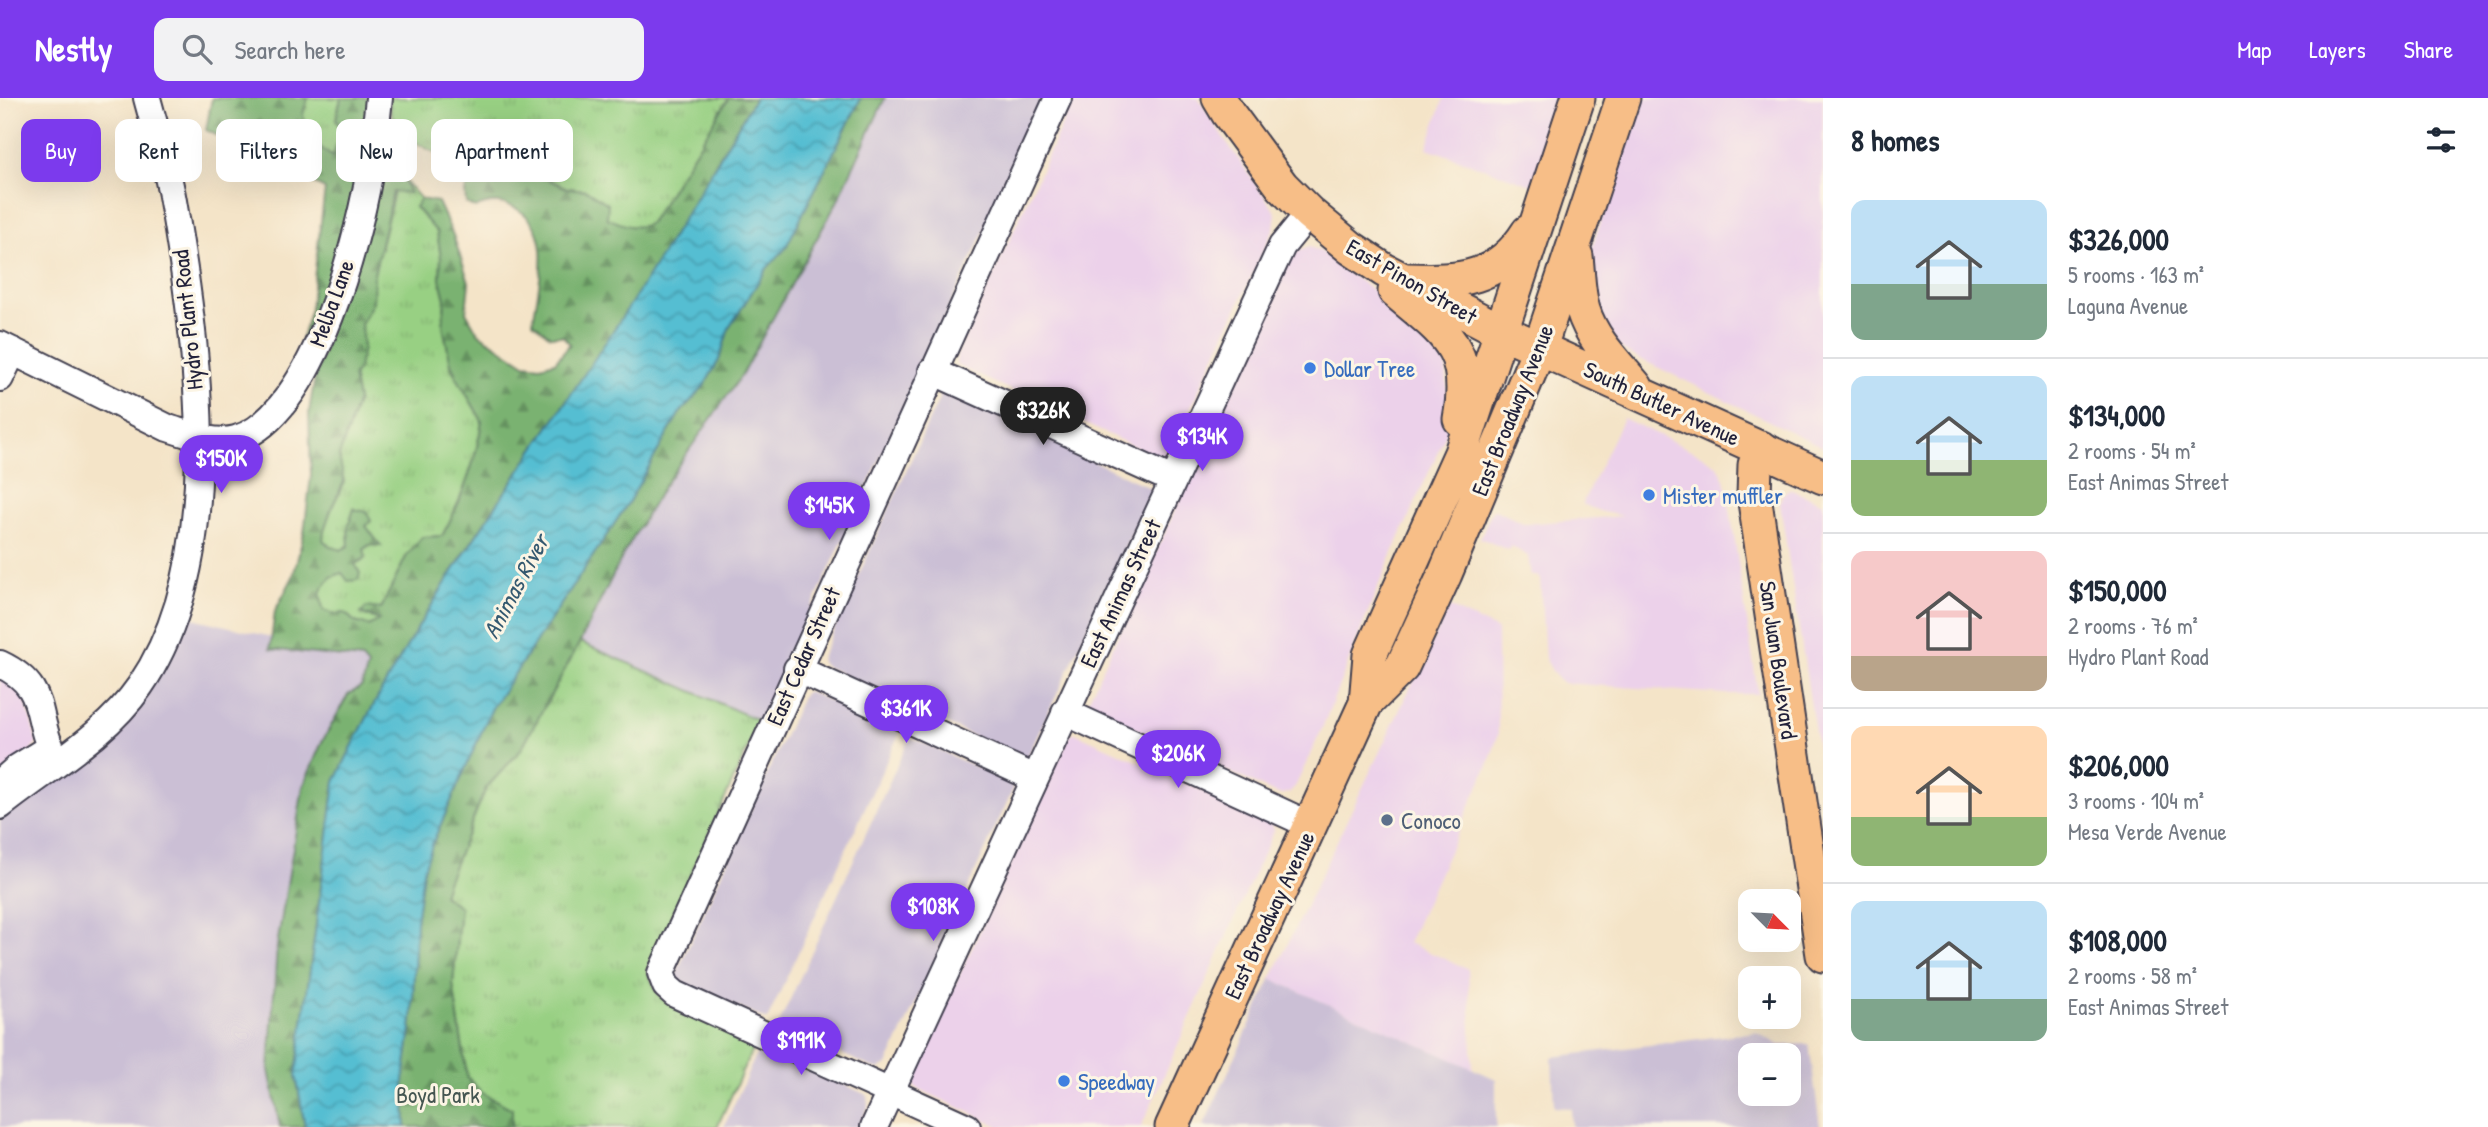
<!DOCTYPE html>
<html lang="en">
<head>
<meta charset="utf-8">
<style>
  body { margin:0; font-family:"Patrick Hand",sans-serif; background:#f2f2f3; color:#1f2937; height:100vh; display:flex; flex-direction:column; font-size:26px; white-space:nowrap }
  * { box-sizing:border-box; margin:0 }
  p { font-size:23px; color:#747a83 }
  .icon { flex:none; width:38px; height:38px; fill:none; stroke:currentColor; stroke-width:2; stroke-linecap:round; stroke-linejoin:round }
  .map { position:relative; flex:1; overflow:hidden }
  .panel { display:flex; flex-direction:column; background:#fff; width:665px }
  .panel>* { flex:none }
  .hud { position:absolute; left:21px; top:21px; width:665px; height:63px; display:flex; gap:14px }
  .needle { width:46px; rotate:114deg }
  .controls { position:absolute; left:1738px; top:791px; display:grid; gap:14px }
  .controls a { display:grid; place-items:center; width:63px; height:63px; border-radius:14px; background:#fff; box-shadow:0 7px 28px #0002; font-size:35px }
  .price { position:absolute; translate:-50% -60px; padding:0 16px; border-radius:24px; background:#7c3aed; color:#fff; font-size:23px; line-height:46px; filter:drop-shadow(0 2px 4px #0008) }
  .price::after { content:''; position:absolute; left:50%; top:42px; width:21px; height:16px; margin-left:-10px; background:inherit; clip-path:polygon(0 0,100% 0,50% 100%) }
  .price.active { background:#222; color:#fff }
  ul { padding:0; list-style:none }
  li { display:flex; align-items:center; gap:21px; height:175px; padding:0 28px }
  li+li { border-top:2px solid #e0e1e3 }
  li span { display:grid; place-items:center; flex:none; width:196px; height:140px; border-radius:14px; color:#555 }
  li>.icon { margin-inline-start:auto }
  span .icon { width:84px; height:84px; fill:#fffc; stroke-width:1 }
  li b { font-size:30px }
  h2 { display:flex; justify-content:space-between; align-items:center; height:84px; padding:0 28px; font-size:30px }
  .chip { padding:0 24px; border-radius:14px; background:#fff; box-shadow:0 7px 28px #0002; font-size:24px; line-height:63px }
  .chip.active { background:#7c3aed; color:#fff }
  header { display:flex; align-items:center; gap:42px; box-sizing:border-box; height:98px; padding:0 35px; background:#7c3aed; color:#fff }
  header strong { font-size:33px }
  nav { display:flex; gap:38px; margin-inline-start:auto; font-size:24px }
  .search { width:490px; height:63px; background:#f2f2f3; display:flex; align-items:center; gap:18px; box-sizing:border-box; padding:0 24px; border-radius:14px; color:#747a83; font-size:26px }
  main { display:flex; flex:1; min-height:0 }
  .map>svg:first-child { display:block }
  .built { fill:#ecd1ea }
  .industrial { fill:#cbbfd5; fill-rule:evenodd }
  .grass { fill:url(#grass-tufts); stroke:#5d795f; stroke-width:2 }
  .forest { fill:url(#forest-firs); stroke:#4e6a56; stroke-width:2 }
  .water { fill:url(#water-waves); stroke:#3c7086; stroke-width:2 }
  .lines { fill:none; stroke-linecap:round; stroke-linejoin:round }
  .minor-casing { stroke:#423f50; stroke-width:30 }
  .major-casing { stroke:#423f50; stroke-width:37 }
  .minor { stroke:#fff; stroke-width:26 }
  .major { stroke:#f7be87; stroke-width:33 }
  .shop-dot { fill:#3f7fe0; stroke:#fcf5e5; stroke-width:2.5 }
  .service-dot { fill:#5c6f8a; stroke:#fcf5e5; stroke-width:2.5 }
  .labels { text-anchor:middle; dominant-baseline:central; stroke-width:6; stroke-linejoin:round; paint-order:stroke }
  .street-label { font-size:23px; fill:#22223b; stroke:#fcf5e5 }
  .shop-label { font-size:23px; fill:#366cbe; stroke:#fcf5e5; text-anchor:start }
  .service-label { font-size:23px; fill:#4e5e75; stroke:#fcf5e5; text-anchor:start }
  .park-label { font-size:23px; fill:#455651; stroke:#fcf5e5 }
  .water-label { font-size:24px; font-style:italic; fill:#345970; stroke:#fcf5e5 }
</style>
</head>
<body>
<header>
<strong>Nestly</strong>
<div class="search"><svg class="icon" aria-label="search" viewBox="0 0 24 24"><circle cx="10" cy="10" r="6"/><path d="M15 15l6 6"/></svg>Search here</div>
<nav><a>Map</a><a>Layers</a><a>Share</a></nav>
</header>
<main>
<div class="map">
<svg width="1823" height="1029" viewBox="0 0 1823 1029">
  <defs>
    <pattern id="grass-tufts" width="24" height="20" patternUnits="userSpaceOnUse" patternTransform="scale(1.75)"><rect width="24" height="20" fill="#98d083"/><path d="M3 7l-1-3M5 7V3M7 7l1-3M15 17l-1-3M17 17v-4M19 17l1-3" fill="none" stroke="#83b272"/></pattern>
    <pattern id="forest-firs" width="22" height="20" patternUnits="userSpaceOnUse" patternTransform="scale(1.75)"><rect width="22" height="20" fill="#7ab271"/><path d="M5 1l3.5 6h-7zM16 11l3.5 6h-7z" fill="#64905e"/></pattern>
    <pattern id="water-waves" width="16" height="10" patternUnits="userSpaceOnUse" patternTransform="scale(1.75)"><rect width="16" height="10" fill="#55bed2"/><path d="M0 5q4-4 8 0t8 0" fill="none" stroke="#469aac"/></pattern>
  </defs>
  <rect width="100%" height="100%" fill="#fcf5e5"/>
  <filter id="ink" filterUnits="userSpaceOnUse"><feTurbulence type="fractalNoise" baseFrequency=".0143" numOctaves="2"/><feDisplacementMap in="SourceGraphic" scale="14" xChannelSelector="R" yChannelSelector="G"/><feConvolveMatrix kernelMatrix="1 2 1 2 8 2 1 2 1" color-interpolation-filters="sRGB"/></filter>
  <filter id="wash" filterUnits="userSpaceOnUse"><feTurbulence type="fractalNoise" baseFrequency=".00686" numOctaves="4" result="noise"/><feDisplacementMap in="SourceGraphic" scale="28" xChannelSelector="R" yChannelSelector="G"/><feGaussianBlur stdDeviation="1.57" result="paint"/><feColorMatrix in="noise" values="0 0 0 0 0 0 0 0 0 0 0 0 0 0 0 0 0 1.4 0 .05"/><feComposite in="paint" operator="in"/></filter>
  <g filter="url(#wash)">
    <rect width="100%" height="100%" fill="#f4e4c8"/>
    <path class="built" d="M 1074,0 L 1198,0 L 1221,36 L 1276,115 L 1274,130 L 1169,356 L 1162,361 L 956,267 L 957,257 Z
      M 1444,0 L 1567,0 L 1537,89 L 1427,50 Z
      M 1642,0 L 1823,0 L 1823,349 L 1628,255 L 1604,236 L 1589,159 Z
      M 1310,149 L 1322,154 L 1365,187 L 1418,219 L 1445,247 L 1449,329 L 1379,486 L 1321,633 L 1296,687 L 1291,694 L 1284,696 L 1277,696 L 1093,611 L 1088,603 L 1289,163 L 1298,153 Z
      M 1623,320 L 1699,356 L 1715,366 L 1721,373 L 1727,391 L 1758,596 L 1726,596 L 1563,585 L 1554,576 L 1545,560 L 1540,481 L 1537,478 L 1531,478 L 1528,458 L 1511,448 L 1508,452 L 1480,440 L 1493,411 L 1525,426 L 1623,418 L 1602,414 L 1582,406 Z
      M 1789,391 L 1823,405 L 1823,686 L 1780,405 L 1782,397 Z
      M 1449,509 L 1497,532 L 1498,638 L 1489,665 L 1408,845 L 1468,871 L 1473,971 L 1271,881 Z
      M 0,576 L 22,589 L 37,645 L 0,689 Z
      M 1075,635 L 1269,723 L 1274,732 L 1141,1029 L 1001,1029 L 915,989 L 912,980 L 1070,637 Z"/>
    <path class="industrial" d="M 885,0 L 1045,0 L 760,623 L 581,544 L 624,455 L 663,389 L 741,278 L 837,104 Z
      M 942,294 L 948,294 L 1150,390 L 1150,397 L 1027,660 L 1013,657 L 823,567 L 820,562 Z
      M 185,518 L 271,539 L 270,551 L 362,561 L 368,567 L 362,588 L 348,597 L 322,644 L 303,689 L 277,848 L 269,972 L 280,1029 L 0,1029 L 0,721 L 107,639 Z
      M 807,593 L 900,634 L 767,922 L 678,883 L 676,876 L 803,597 Z
      M 910,639 L 1009,684 L 1013,691 L 887,967 L 878,972 L 778,928 Z
      M 1271,881 L 1496,981 L 1496,1029 L 1203,1029 Z
      M 1756,934 L 1779,947 L 1809,946 L 1820,1029 L 1572,1029 L 1571,1010 L 1554,1009 L 1552,959 ZM 1750,957 L 1788,957 L 1788,996 L 1750,996 Z
      M 760,948 L 867,997 L 868,1009 L 858,1029 L 724,1029 Z"/>
    <path class="grass" d="M 308,0 L 341,0 L 336,21 L 341,32 L 333,59 C 320,51 303,34 303,17 C 303,12 307,5 308,0 Z
      M 389,0 L 506,0 L 518,2 L 521,0 L 729,0 L 650,125 C 638,132 617,129 607,120 C 599,113 592,100 586,92 L 567,90 L 499,58 L 470,70 C 441,57 387,41 389,0 Z
      M 403,81 L 421,101 L 415,109 L 437,134 L 441,160 L 440,181 L 445,201 L 443,228 L 452,271 L 482,323 C 476,363 462,402 442,438 L 422,439 L 406,459 L 381,511 L 362,516 L 380,522 L 369,528 L 355,524 L 345,515 L 334,516 L 323,512 L 320,494 L 330,479 C 353,472 353,461 369,447 L 380,448 L 354,411 L 348,429 L 349,447 L 342,452 L 331,449 L 323,442 L 324,432 L 332,409 L 344,384 L 339,358 L 358,302 L 353,277 L 363,250 L 361,226 L 373,204 L 374,176 L 394,94 L 409,94 Z
      M 580,544 L 760,623 L 647,873 L 658,896 L 755,946 L 717,1029 L 512,1029 L 512,1011 L 482,995 L 467,979 L 453,886 L 460,809 L 443,797 L 447,784 L 486,690 L 520,653 Z"/>
    <path class="forest" d="M 212,0 L 308,0 C 307,5 303,12 303,17 C 303,34 320,51 333,59 L 341,32 L 336,21 L 341,0 L 370,0 L 356,92 L 331,192 L 292,273 L 310,213 L 325,91 L 206,32 Z
      M 729,0 L 755,0 C 714,66 677,135 635,201 C 531,359 415,512 335,684 L 296,977 L 305,1029 L 280,1029 L 269,972 L 277,848 L 303,689 L 322,644 L 348,597 L 362,588 L 368,568 L 362,561 L 270,551 L 275,513 L 293,479 L 304,435 L 311,378 L 309,314 L 314,284 L 380,63 L 386,59 L 403,81 L 410,95 L 393,94 L 374,176 L 373,204 L 361,226 L 363,250 L 358,272 L 353,278 L 358,302 L 339,358 L 344,384 L 332,409 L 324,432 L 323,442 L 331,449 L 341,452 L 349,448 L 348,429 L 354,411 L 367,414 L 371,423 L 366,428 L 381,448 L 369,447 L 364,451 L 366,460 L 355,466 L 360,475 L 358,482 L 348,483 L 342,475 L 331,479 L 320,494 L 323,512 L 334,516 L 345,515 L 355,524 L 369,528 L 379,522 L 361,515 L 366,509 L 381,511 L 406,459 L 422,439 L 442,438 C 462,402 476,363 482,323 L 452,271 L 443,228 L 445,201 L 440,181 L 441,160 L 437,134 L 415,109 L 421,101 L 438,104 L 453,137 L 469,184 L 466,214 L 478,235 L 525,266 L 540,268 L 555,264 L 570,246 L 563,238 L 550,238 L 533,224 C 538,189 556,133 517,111 C 502,103 490,103 475,110 L 466,105 L 465,94 L 470,70 L 499,58 L 524,59 L 549,82 L 567,90 L 586,92 L 608,106 L 607,120 C 621,126 636,133 650,125 Z
      M 861,0 L 885,0 L 837,104 L 741,278 L 663,389 L 624,455 L 580,544 L 520,653 L 486,690 L 447,784 L 443,797 L 460,809 L 453,886 L 467,979 L 482,995 L 512,1011 L 512,1029 L 406,1029 L 404,982 L 412,923 L 416,824 L 423,774 L 433,744 L 492,610 L 628,405 L 679,316 L 704,288 L 719,262 L 729,230 L 767,170 L 785,151 Z"/>
    <path class="water" d="M 755,0 L 861,0 L 785,151 L 767,170 L 729,230 L 719,262 L 704,288 L 679,316 L 628,405 L 492,610 L 433,744 L 423,774 L 416,824 L 412,923 L 404,982 L 406,1029 L 305,1029 L 296,977 L 335,684 C 415,511 533,359 635,199 C 677,134 715,66 755,0 Z"/>
  </g>
  <g filter="url(#ink)">
    <g class="lines">
      <defs>
        <path id="minor" d="M 0,247 L 168,330 C 188,336 215,347 236,341 C 315,318 362,131 372,58 C 375,39 377,19 379,0
          M 932,273 L 1173,382
          M 0,280 L 13,253
          M 0,566 C 53,591 31,622 58,663
          M 797,571 L 1035,680
          M 1065,614 L 1310,727
          M 0,685 L 17,670 L 49,650
          M 0,708 C 47,670 105,639 140,588 C 228,460 198,248 173,103 C 167,68 156,34 147,0
          M 874,1029 L 1282,148 L 1309,115
          M 967,1029 L 675,896 L 666,888 L 661,875 L 1058,0"/>
        <path id="major" d="M 1219,0 L 1228,15 L 1282,88 L 1309,115 L 1351,150 L 1384,172 L 1501,233 L 1823,379
          M 1576,158 C 1578,176 1578,195 1583,212 C 1592,242 1617,266 1636,289
          M 1408,182 C 1459,184 1498,182 1528,134
          M 1395,193 C 1445,236 1473,249 1460,321
          M 1761,350 L 1755,367 L 1754,397 L 1823,857
          M 1366,605 L 1370,557 L 1461,355 L 1578,0
          M 1172,1029 L 1366,605 L 1402,569 L 1445,476 L 1540,249 L 1623,0"/>
      </defs>
      <use href="#minor" class="minor-casing"/>
      <use href="#major" class="major-casing"/>
      <use href="#minor" class="minor"/>
      <use href="#major" class="major"/>
    </g>
  </g>
  <g class="shop-dot">
    <circle cx="1310" cy="270" r="7"/>
    <circle cx="1649" cy="397" r="7"/>
    <circle cx="1064" cy="983" r="7"/>
  </g>
  <circle class="service-dot" cx="1387" cy="722" r="7"/>
  <g class="labels">
    <g class="street-label">
      <text transform="translate(1412 183) rotate(30)">East Pinon Street</text>
      <text transform="translate(331 205) rotate(-70)">Melba Lane</text>
      <text transform="translate(187 222) rotate(-96)">Hydro Plant Road</text>
      <text transform="translate(1662 305) rotate(25)">South Butler Avenue</text>
      <text transform="translate(1512 312) rotate(-68)">East Broadway Avenue</text>
      <text transform="translate(1120 495) rotate(-65)">East Animas Street</text>
      <text transform="translate(803 558) rotate(-66)">East Cedar Street</text>
      <text transform="translate(1779 562) rotate(82)">San Juan Boulevard</text>
      <text transform="translate(1269 817) rotate(-65)">East Broadway Avenue</text>
    </g>
    <g class="shop-label">
      <text x="1324" y="270">Dollar Tree</text>
      <text x="1663" y="397">Mister muffler</text>
      <text x="1078" y="983">Speedway</text>
    </g>
    <g class="service-label">
      <text x="1401" y="722">Conoco</text>
    </g>
    <g class="park-label">
      <text x="438" y="996">Boyd Park</text>
    </g>
    <g class="water-label">
      <text transform="translate(515 488) rotate(-62)">Animas River</text>
    </g>
  </g>
</svg>
<div class="controls">
<a><svg class="needle" viewBox="-14 -14 28 28"><path d="M0-13l5 13h-10z" fill="#e53935"/><path d="M0 13l5-13h-10z" fill="#747a83"/></svg></a>
<a>+</a>
<a>−</a>
</div>
<b class="price active" style="left:1043px;top:349px">$326K</b>
<b class="price" style="left:1202px;top:375px">$134K</b>
<b class="price" style="left:221px;top:397px">$150K</b>
<b class="price" style="left:829px;top:444px">$145K</b>
<b class="price" style="left:906px;top:647px">$361K</b>
<b class="price" style="left:1178px;top:692px">$206K</b>
<b class="price" style="left:933px;top:845px">$108K</b>
<b class="price" style="left:801px;top:979px">$191K</b>
<div class="hud">
<a class="chip active">Buy</a>
<a class="chip">Rent</a>
<a class="chip">Filters</a>
<a class="chip">New</a>
<a class="chip">Apartment</a>
</div>
</div>
<section class="panel">
<h2>8 homes<svg class="icon" aria-label="filters" viewBox="0 0 24 24"><path d="M4 7h16M4 17h16"/><circle cx="9" cy="7" r="2"/><circle cx="15" cy="17" r="2"/></svg></h2>
<ul>
<li><span style="background:linear-gradient(#bfe0f5 60%,#7fa58c 0)"><svg class="icon" aria-label="home" viewBox="0 0 24 24"><path d="M3 11l9-7 9 7M6 9v11h12V9"/></svg></span><div><b>$326,000</b><p>5 rooms · 163 m²</p><p>Laguna Avenue</p></div></li>
<li><span style="background:linear-gradient(#bfe0f5 60%,#8fb573 0)"><svg class="icon" aria-label="home" viewBox="0 0 24 24"><path d="M3 11l9-7 9 7M6 9v11h12V9"/></svg></span><div><b>$134,000</b><p>2 rooms · 54 m²</p><p>East Animas Street</p></div></li>
<li><span style="background:linear-gradient(#f6c9c9 75%,#b9a48a 0)"><svg class="icon" aria-label="home" viewBox="0 0 24 24"><path d="M3 11l9-7 9 7M6 9v11h12V9"/></svg></span><div><b>$150,000</b><p>2 rooms · 76 m²</p><p>Hydro Plant Road</p></div></li>
<li><span style="background:linear-gradient(#ffd9b3 65%,#8fb573 0)"><svg class="icon" aria-label="home" viewBox="0 0 24 24"><path d="M3 11l9-7 9 7M6 9v11h12V9"/></svg></span><div><b>$206,000</b><p>3 rooms · 104 m²</p><p>Mesa Verde Avenue</p></div></li>
<li><span style="background:linear-gradient(#bfe0f5 70%,#7fa58c 0)"><svg class="icon" aria-label="home" viewBox="0 0 24 24"><path d="M3 11l9-7 9 7M6 9v11h12V9"/></svg></span><div><b>$108,000</b><p>2 rooms · 58 m²</p><p>East Animas Street</p></div></li>
</ul>
</section>
</main>
</body>
</html>
